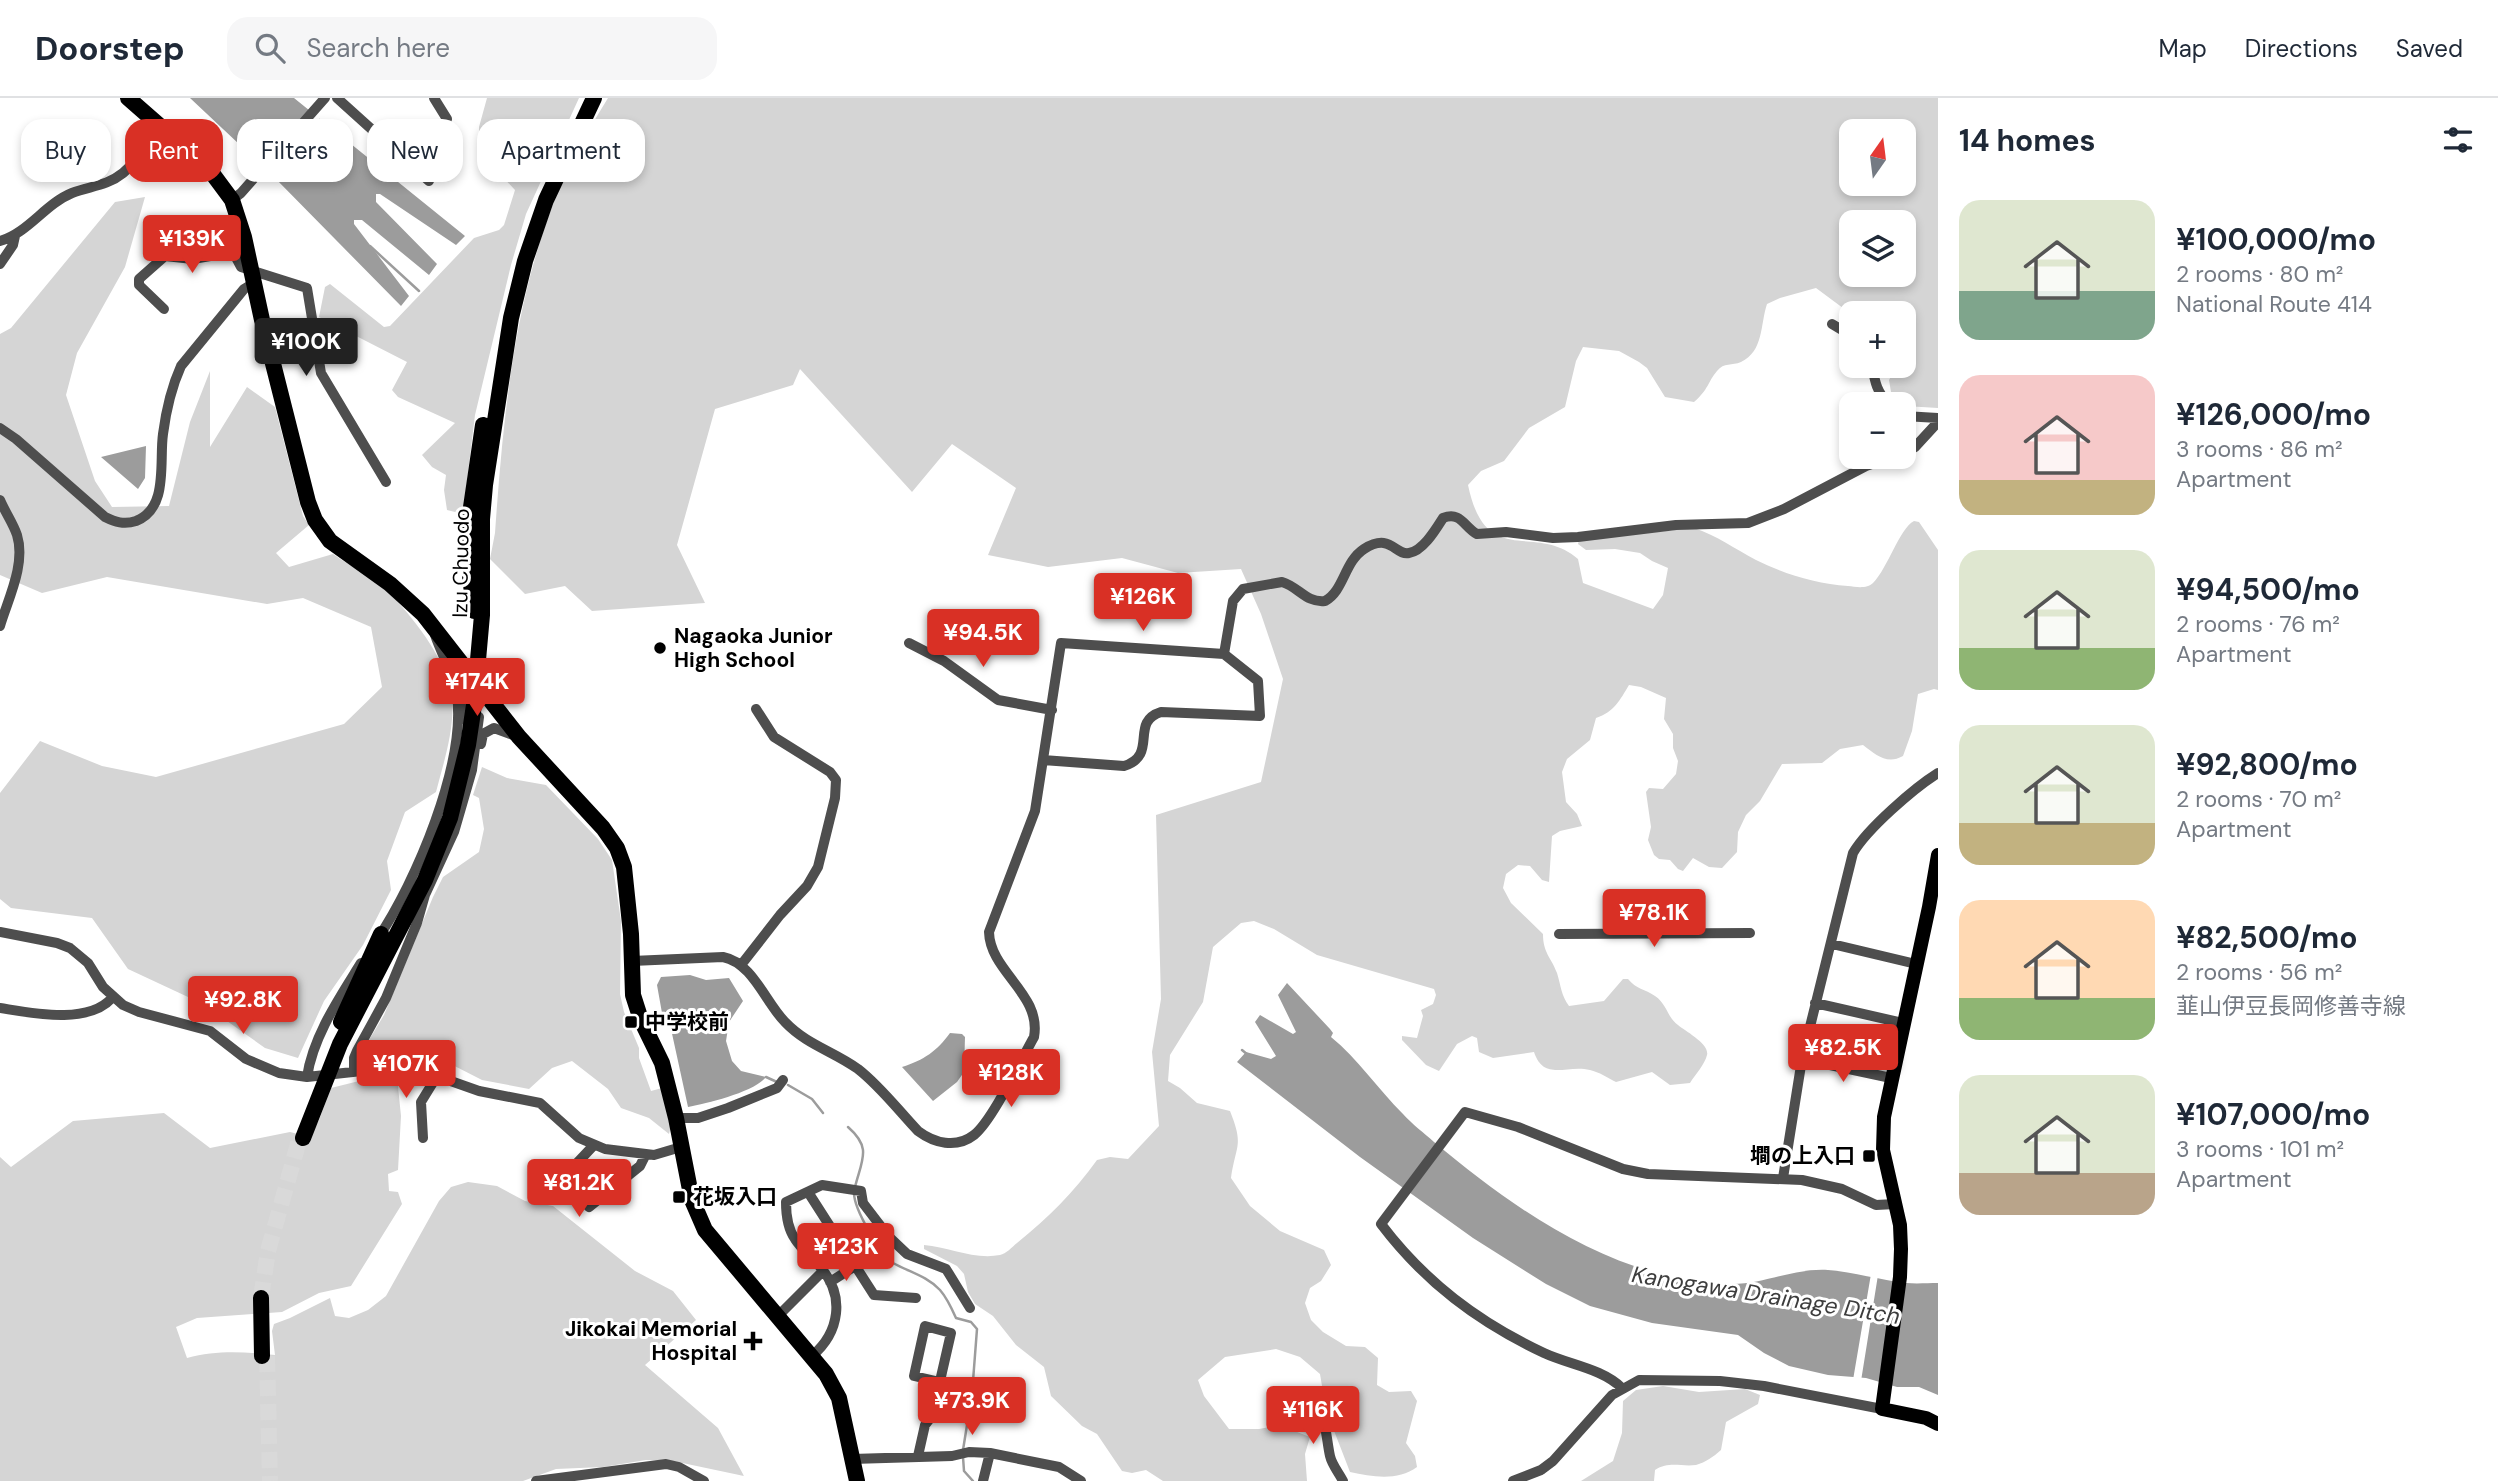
<!DOCTYPE html>
<html lang="en">
<head>
<meta charset="utf-8">
<style>
  body { margin:0; font-family:"DM Sans","Noto Sans JP",sans-serif; background:#f6f6f7; color:#1f2937; height:100vh; display:flex; flex-direction:column; font-size:26px; white-space:nowrap }
  * { box-sizing:border-box; margin:0 }
  p { font-size:23px; color:#747a83 }
  .icon { flex:none; width:38px; height:38px; fill:none; stroke:currentColor; stroke-width:2; stroke-linecap:round; stroke-linejoin:round }
  .map { position:relative; flex:1; overflow:hidden }
  .panel { display:flex; flex-direction:column; background:#fff; width:560px }
  .panel>* { flex:none }
  .hud { position:absolute; left:21px; top:21px; width:665px; height:63px; display:flex; gap:14px }
  .needle { width:46px; rotate:14deg }
  .controls { position:absolute; left:1839px; top:21px; display:grid; gap:14px }
  .controls a { display:grid; place-items:center; width:77px; height:77px; border-radius:14px; background:#fff; box-shadow:0 4px 10px #0003; font-size:35px }
  .price { position:absolute; translate:-50% -60px; padding:0 16px; border-radius:7px; background:#d93025; color:#fff; font-size:23px; line-height:46px; filter:drop-shadow(0 2px 4px #0008) }
  .price::after { content:''; position:absolute; left:50%; top:42px; width:21px; height:16px; margin-left:-10px; background:inherit; clip-path:polygon(0 0,100% 0,50% 100%) }
  .price.active { background:#222; color:#fff }
  ul { padding:0; list-style:none }
  li { display:flex; align-items:center; gap:21px; height:175px; padding:0 21px }
  li span { display:grid; place-items:center; flex:none; width:196px; height:140px; border-radius:21px; color:#555 }
  li>.icon { margin-inline-start:auto }
  span .icon { width:84px; height:84px; fill:#fffc; stroke-width:1 }
  li b { font-size:30px }
  h2 { display:flex; justify-content:space-between; align-items:center; height:84px; padding:0 21px; font-size:30px }
  .tag { padding:0 24px; border-radius:21px; background:#fff; box-shadow:0 4px 10px #0003; font-size:24px; line-height:63px }
  .tag.active { background:#d93025; color:#fff }
  header { display:flex; align-items:center; gap:42px; box-sizing:border-box; height:98px; padding:0 35px; background:#fff; border-bottom:2px solid #e0e1e3 }
  header strong { font-size:33px }
  nav { display:flex; gap:38px; margin-inline-start:auto; font-size:24px }
  .search { width:490px; height:63px; background:#f6f6f7; display:flex; align-items:center; gap:18px; box-sizing:border-box; padding:0 24px; border-radius:21px; color:#747a83; font-size:26px }
  main { display:flex; flex:1; min-height:0 }
  .map>svg:first-child { display:block }
  .green { fill:#d5d5d5; fill-rule:evenodd }
  .water { fill:#9c9c9c }
  .pier { fill:#fff }
  .lines { fill:none; stroke-linecap:round; stroke-linejoin:round }
  .stream { stroke:#9c9c9c; stroke-width:2.5 }
  .highway-tunnel { stroke:#d9d9d9; stroke-width:16; stroke-dasharray:16 8; stroke-linecap:butt }
  .minor { stroke:#4e4e4e; stroke-width:10 }
  .major { stroke:#000; stroke-width:14 }
  .highway { stroke:#000; stroke-width:16 }
  .poi-dot { fill:#000; stroke:#fff; stroke-width:2.5 }
  .labels { text-anchor:middle; dominant-baseline:central; stroke-width:6; stroke-linejoin:round; paint-order:stroke }
  .street-label { font-size:21px; fill:#000; stroke:#fff }
  .poi-label { font-size:21px; font-weight:bold; fill:#000; stroke:#fff; text-anchor:start }
  .water-label { font-size:23px; font-style:italic; fill:#3d3d3d; stroke:#fff }
</style>
</head>
<body>
<header>
<strong>Doorstep</strong>
<div class="search"><svg class="icon" aria-label="search" viewBox="0 0 24 24"><circle cx="10" cy="10" r="6"/><path d="M15 15l6 6"/></svg>Search here</div>
<nav><a>Map</a><a>Directions</a><a>Saved</a></nav>
</header>
<main>
<div class="map">
<svg width="1938" height="1383" viewBox="0 0 1938 1383">
  <rect width="100%" height="100%" fill="#fff"/>
  <path class="green" d="M 487,0 L 579,0 L 526,116 L 511,167 L 475,317 L 463,416 L 447,412 L 444,392 L 446,377 L 432,369 L 422,357 L 455,325 L 398,299 L 392,292 L 407,264 L 319,219 L 325,189 L 330,186 L 384,229 L 390,228 L 474,140 L 499,132 L 504,127 L 515,92 L 479,54 L 479,29 Z
    M 608,0 L 1938,0 L 1938,310 L 1905,308 L 1891,294 L 1889,282 L 1897,268 L 1904,268 L 1904,215 L 1851,216 L 1816,190 L 1780,200 L 1767,206 C 1760,227 1764,253 1741,264 C 1732,268 1724,264 1717,273 C 1707,285 1709,291 1694,304 L 1665,299 L 1647,270 L 1639,264 L 1619,253 L 1583,249 L 1576,263 L 1565,309 L 1529,330 L 1504,363 L 1481,373 L 1468,387 C 1486,473 1535,423 1578,461 L 1583,485 L 1653,511 L 1663,497 L 1668,470 L 1652,463 L 1640,455 L 1615,451 L 1586,452 L 1578,446 L 1579,442 L 1694,430 C 1716,437 1735,451 1756,462 C 1784,476 1816,486 1848,488 C 1856,489 1867,491 1873,485 C 1888,470 1899,431 1914,423 L 1919,424 L 1938,452 L 1938,592 L 1934,591 L 1918,596 L 1912,633 L 1903,658 C 1887,667 1876,657 1863,647 L 1840,651 L 1822,665 L 1782,666 L 1760,703 L 1746,717 L 1738,734 L 1737,754 L 1722,770 L 1709,769 L 1693,760 L 1683,773 L 1678,771 L 1670,762 L 1659,761 L 1654,757 L 1648,742 L 1651,729 L 1646,694 L 1649,690 L 1663,691 L 1676,676 L 1678,663 L 1673,650 L 1673,636 L 1664,621 L 1666,600 L 1641,589 L 1629,587 C 1620,602 1614,614 1596,620 L 1590,642 L 1567,661 L 1562,674 L 1566,704 L 1577,716 L 1582,728 L 1560,733 L 1552,738 L 1549,784 L 1542,782 L 1530,768 L 1518,767 L 1506,776 L 1503,790 L 1511,805 L 1543,836 C 1543,855 1551,859 1557,875 C 1561,888 1561,897 1569,908 L 1604,903 L 1623,881 L 1628,881 C 1636,891 1645,891 1655,898 C 1667,906 1667,919 1678,927 C 1685,933 1710,946 1707,957 C 1705,966 1695,977 1690,985 L 1670,987 L 1652,974 L 1616,984 C 1608,980 1599,974 1590,972 C 1567,966 1544,984 1534,954 L 1493,960 L 1479,954 L 1477,940 L 1472,938 L 1457,946 L 1439,973 L 1426,967 L 1402,942 L 1402,938 L 1417,940 L 1423,918 L 1421,912 L 1433,906 L 1436,897 L 1434,891 L 1317,857 L 1274,831 L 1254,823 L 1241,825 L 1213,849 L 1203,904 L 1170,957 L 1168,983 L 1180,990 L 1197,1005 L 1230,1013 C 1244,1048 1236,1046 1231,1080 L 1250,1108 L 1280,1133 L 1324,1152 L 1331,1167 L 1321,1183 L 1310,1190 L 1305,1205 L 1311,1222 L 1323,1234 L 1346,1248 L 1365,1249 L 1378,1260 L 1377,1287 L 1389,1294 L 1411,1293 L 1417,1303 L 1406,1345 L 1415,1358 L 1417,1369 C 1398,1383 1373,1379 1350,1374 L 1326,1312 L 1320,1276 L 1300,1259 L 1276,1251 L 1225,1259 L 1198,1282 L 1204,1298 L 1229,1331 L 1259,1331 L 1279,1327 L 1310,1339 L 1305,1356 L 1307,1383 L 1163,1383 L 1146,1372 L 1132,1375 L 1122,1373 L 1097,1336 L 1082,1328 L 1051,1298 L 1044,1269 L 1016,1247 L 993,1218 L 975,1206 L 968,1194 L 964,1176 L 957,1168 L 924,1151 L 924,1147 C 949,1149 974,1162 1000,1157 C 1006,1156 1012,1149 1017,1145 C 1048,1120 1074,1094 1097,1062 L 1110,1059 L 1128,1061 L 1159,1028 L 1152,954 L 1161,901 L 1156,717 L 1261,684 L 1283,581 L 1261,516 L 1241,471 L 1178,475 L 1122,460 L 1048,469 L 988,457 L 1016,390 L 952,346 L 912,394 L 800,271 L 793,287 L 715,311 L 677,447 L 705,505 L 592,513 L 565,488 L 525,496 L 490,461 L 495,435 C 504,307 516,177 573,60 C 583,40 596,20 608,0 ZM 1852,33 L 1904,33 L 1904,86 L 1852,86 ZM 1852,124 L 1904,124 L 1904,177 L 1852,177 Z
    M 145,99 L 125,169 L 77,255 L 66,297 L 95,383 L 112,409 L 169,408 L 190,324 L 210,273 L 210,349 L 247,289 L 275,309 L 303,418 L 309,427 L 276,455 L 289,469 L 333,456 C 352,469 377,482 393,499 C 417,524 448,565 452,599 C 455,631 444,663 436,694 L 405,714 L 387,763 L 391,792 L 363,847 L 324,903 L 298,960 L 265,950 L 203,906 L 128,871 L 92,820 L 11,810 L 0,801 L 0,695 L 40,643 L 102,668 L 156,679 L 344,626 L 382,589 L 371,529 L 303,500 L 267,506 L 107,479 L 42,495 L 0,477 L 0,236 L 11,230 L 115,104 Z
    M 482,669 L 507,680 L 546,687 L 598,741 L 612,762 L 621,823 L 620,896 L 624,914 L 639,950 L 639,960 L 651,993 L 662,990 L 671,1028 L 669,1036 L 649,1020 L 621,1010 L 608,991 L 572,963 L 552,970 L 529,991 L 482,982 L 435,958 L 429,969 L 365,966 L 361,962 L 363,952 L 384,917 L 433,799 L 443,779 L 479,754 L 484,731 L 479,700 L 473,697 Z
    M 383,977 L 397,979 L 401,1018 L 398,1072 L 388,1076 L 389,1093 L 398,1094 L 402,1106 L 351,1188 L 319,1195 L 282,1214 L 197,1220 L 176,1229 L 187,1260 C 217,1252 244,1254 275,1257 L 272,1233 L 274,1226 L 290,1220 L 330,1200 L 335,1218 L 349,1220 L 368,1212 L 386,1198 L 439,1103 L 451,1089 L 468,1084 L 497,1088 L 525,1103 L 553,1108 L 635,1173 L 673,1193 L 696,1222 L 645,1267 L 718,1330 L 744,1378 L 673,1363 L 646,1362 L 603,1369 L 556,1371 L 523,1383 L 0,1383 L 0,1059 L 11,1069 L 73,1023 L 164,1015 L 210,1050 L 290,1034 L 310,1039 L 319,1022 L 331,990 Z
    M 1663,1288 L 1699,1294 L 1745,1291 L 1760,1297 L 1758,1306 L 1726,1324 L 1721,1352 C 1713,1359 1706,1364 1696,1367 C 1681,1369 1669,1363 1655,1372 L 1654,1383 L 1581,1383 L 1613,1363 L 1622,1335 L 1623,1303 L 1636,1292 Z"/>
  <path class="water" d="M 190,0 L 294,0 L 465,138 L 456,147 L 380,96 L 376,96 L 376,104 L 437,166 L 429,177 L 362,122 L 354,122 L 354,126 L 409,198 L 401,208 L 272,77 Z
    M 146,348 L 145,380 L 138,391 L 101,359 Z
    M 690,877 L 706,882 L 729,880 L 743,903 L 729,924 L 726,943 L 732,963 L 741,973 L 766,979 C 754,994 708,1005 688,1009 L 671,931 L 662,915 L 657,887 L 661,879 Z
    M 1287,885 L 1330,931 L 1333,935 L 1331,939 C 1358,961 1378,991 1403,1016 C 1412,1026 1424,1035 1434,1044 C 1518,1114 1616,1183 1729,1186 C 1764,1187 1791,1170 1828,1172 C 1854,1174 1880,1182 1906,1185 C 1917,1186 1928,1185 1938,1185 L 1938,1297 L 1919,1289 L 1897,1289 L 1866,1280 L 1828,1277 L 1789,1268 L 1764,1255 L 1738,1237 L 1652,1225 L 1590,1208 L 1546,1186 L 1473,1140 L 1360,1059 L 1237,964 L 1246,954 L 1271,961 L 1276,958 L 1255,924 L 1260,917 L 1293,936 L 1296,934 L 1278,897 Z
    M 950,935 L 962,936 L 965,939 L 964,974 L 957,984 L 933,1003 L 902,969 C 924,962 937,953 950,935 Z"/>
  <path class="pier" d="M 311,10 L 321,19 L 268,77 L 258,69 Z
    M 1871,1176 L 1878,1177 L 1861,1283 L 1853,1282 Z"/>
  <g class="lines">
    <path class="stream" d="M 370,148 L 419,193
      M 1242,952 L 1248,957
      M 766,979 L 777,984
      M 788,987 L 812,1001 L 823,1015
      M 848,1029 C 872,1050 862,1061 855,1089
      M 854,1095 C 854,1111 880,1156 893,1165 C 909,1174 927,1178 940,1192 C 947,1200 952,1211 956,1220 L 971,1224 L 977,1231 L 972,1296 L 963,1352
      M 963,1359 L 964,1373 L 973,1383"/>
    <path class="highway-tunnel" d="M 261,1200 L 268,1153 L 300,1039
      M 267,1258 L 270,1383"/>
    <path class="minor" d="M 337,0 L 429,83
      M 434,0 L 447,21
      M 232,102 L 241,95 L 325,0
      M 0,143 C 28,135 45,106 72,95 C 90,88 107,88 123,75 C 139,62 143,40 155,24
      M 0,166 L 13,147 L 15,138
      M 164,211 L 139,187 L 139,181 L 165,158 L 193,161 L 233,154 L 241,169 L 307,190 L 321,275 L 386,384
      M 1832,226 L 1852,238
      M 1872,268 C 1875,284 1877,295 1889,306
      M 1904,318 L 1938,320
      M 0,330 L 16,341 L 105,419 C 115,424 124,427 136,423 C 169,410 159,364 163,336 C 166,313 172,288 181,268 L 244,191 L 254,185
      M 1904,355 L 1915,349 L 1938,324
      M 0,402 C 5,414 13,425 17,437 C 26,466 8,501 0,528
      M 909,545 L 944,563 L 998,602 L 1052,612
      M 1224,556 L 1233,503 L 1243,491 L 1282,484 C 1299,489 1306,505 1325,503 C 1344,493 1344,464 1364,451 C 1391,434 1395,458 1409,455 C 1423,453 1436,431 1443,420 C 1461,413 1464,429 1477,436 L 1506,434 L 1553,440 L 1578,439 L 1676,427 L 1748,425 L 1784,411 L 1866,368 L 1892,359
      M 463,621 L 469,586
      M 481,646 L 483,636 L 494,630 L 516,638
      M 0,834 L 57,845 L 70,850 L 88,865 L 103,889 L 123,907 L 139,914 L 210,933 L 246,961 L 279,975 L 307,979 L 371,972 L 428,975 L 479,993 L 540,1005 L 579,1040 L 605,1051 L 654,1057 L 681,1049
      M 1559,836 L 1750,835
      M 378,840 C 416,784 466,666 457,598 C 454,576 442,558 435,537
      M 1832,846 L 1916,866
      M 632,863 L 723,859 C 753,865 765,904 785,924 C 807,947 833,953 858,971 C 880,988 899,1013 918,1033 C 934,1045 956,1051 974,1037 C 992,1023 1021,962 1034,939 C 1042,896 990,874 989,834 L 1035,713 L 1061,545 L 1224,556 L 1258,583 L 1260,618 L 1161,614 C 1129,624 1159,657 1124,668 L 1043,662
      M 741,867 L 780,817 L 807,788 L 818,769 L 835,700 L 836,682 L 830,674 L 774,639 L 756,611
      M 1815,905 L 1903,925
      M 0,910 C 32,915 88,927 112,900
      M 1802,961 L 1891,980
      M 354,973 L 354,960 L 357,953 L 386,900 L 417,825 L 425,797 L 454,734 L 472,672 L 479,619
      M 307,979 C 313,938 340,899 361,865
      M 676,1020 L 698,1020 L 728,1010 L 777,990 L 783,982
      M 423,1040 L 421,1004 L 437,978
      M 594,1047 L 562,1081 L 589,1109 L 640,1068 L 646,1056
      M 1783,1080 L 1802,961 L 1853,755 C 1867,731 1914,690 1938,675
      M 808,1094 L 874,1197 L 916,1200
      M 830,1184 L 855,1168
      M 779,1217 L 823,1173
      M 812,1258 C 840,1234 845,1198 821,1170 C 813,1160 802,1152 795,1141 C 788,1131 786,1116 786,1104 L 822,1087 L 861,1093 L 863,1105 L 889,1139 L 907,1156 L 946,1171 L 970,1210
      M 1622,1290 C 1601,1270 1570,1267 1544,1255 C 1478,1224 1425,1184 1381,1126 L 1465,1014 L 1518,1029 L 1623,1071 L 1648,1076 L 1802,1082 L 1842,1091 L 1876,1107 L 1895,1106
      M 1303,1295 C 1327,1308 1325,1335 1330,1358 C 1332,1367 1339,1375 1343,1383
      M 918,1358 L 925,1327 L 932,1318 L 951,1235 L 925,1228 L 914,1278 L 940,1284
      M 852,1361 L 952,1358 L 969,1354 L 990,1355 L 1059,1369 L 1081,1383
      M 536,1383 L 666,1366 L 679,1369 L 704,1383
      M 983,1383 L 990,1355
      M 1513,1383 L 1541,1372 L 1553,1363 L 1612,1297 L 1639,1282 L 1720,1283 L 1764,1288 L 1882,1311"/>
    <path class="major" d="M 1938,757 L 1929,809 L 1884,1019 L 1883,1052 L 1900,1127 L 1901,1151 L 1900,1179 L 1882,1311 L 1926,1320 L 1938,1326"/>
    <path class="highway" d="M 128,0 L 209,71 L 232,102 L 244,139 L 262,222 L 308,404 L 315,422 L 330,443 L 390,486 L 423,516 L 519,639 L 603,730 L 617,750 L 624,769 L 631,836 L 633,897 L 641,922 L 662,965 L 676,1020 L 692,1102 L 705,1132 L 826,1276 L 839,1300 L 857,1383
      M 474,513 L 469,469 L 470,416 L 483,327
      M 341,924 L 381,836
      M 303,1040 L 340,946 L 425,782 L 450,720 L 468,647 L 474,607 L 482,517 L 482,421 L 485,387 L 511,220 L 525,163 L 546,102 L 594,0
      M 261,1200 L 262,1258"/>
  </g>
  <g class="poi-dot">
    <circle cx="660" cy="550" r="7"/>
    <rect x="624" y="917" width="14" height="14" rx="3.5"/>
    <rect x="1862" y="1051" width="14" height="14" rx="3.5"/>
    <rect x="672" y="1092" width="14" height="14" rx="3.5"/>
    <path d="M749.5 1232.5h7v7h7v7h-7v7h-7v-7h-7v-7h7z"/>
  </g>
  <g class="labels">
    <g class="street-label">
      <text transform="translate(461 465) rotate(-89)">Izu Chuodo</text>
    </g>
    <g class="poi-label">
      <text x="674" y="538">Nagaoka Junior<tspan x="674" dy="24">High School</tspan></text>
      <text x="645" y="924">中学校前</text>
      <text x="1855" y="1058" text-anchor="end">墹の上入口</text>
      <text x="693" y="1099">花坂入口</text>
      <text x="737" y="1231" text-anchor="end">Jikokai Memorial<tspan x="737" dy="24">Hospital</tspan></text>
    </g>
    <g class="water-label">
      <text transform="translate(1766 1197) rotate(9)">Kanogawa Drainage Ditch</text>
    </g>
  </g>
</svg>
<div class="controls">
<a><svg class="needle" viewBox="-14 -14 28 28"><path d="M0-13l5 13h-10z" fill="#e53935"/><path d="M0 13l5-13h-10z" fill="#747a83"/></svg></a>
<a><svg class="icon" aria-label="layers" viewBox="0 0 24 24"><path d="M12 4l9 5-9 5-9-5zM3 14l9 5 9-5"/></svg></a>
<a>+</a>
<a>−</a>
</div>
<b class="price" style="left:192px;top:177px">¥139K</b>
<b class="price active" style="left:306px;top:280px">¥100K</b>
<b class="price" style="left:1143px;top:535px">¥126K</b>
<b class="price" style="left:983px;top:571px">¥94.5K</b>
<b class="price" style="left:477px;top:620px">¥174K</b>
<b class="price" style="left:1654px;top:851px">¥78.1K</b>
<b class="price" style="left:243px;top:938px">¥92.8K</b>
<b class="price" style="left:1843px;top:986px">¥82.5K</b>
<b class="price" style="left:406px;top:1002px">¥107K</b>
<b class="price" style="left:1011px;top:1011px">¥128K</b>
<b class="price" style="left:579px;top:1121px">¥81.2K</b>
<b class="price" style="left:846px;top:1185px">¥123K</b>
<b class="price" style="left:972px;top:1339px">¥73.9K</b>
<b class="price" style="left:1313px;top:1348px">¥116K</b>
<div class="hud">
<a class="tag">Buy</a>
<a class="tag active">Rent</a>
<a class="tag">Filters</a>
<a class="tag">New</a>
<a class="tag">Apartment</a>
</div>
</div>
<section class="panel">
<h2>14 homes<svg class="icon" aria-label="filters" viewBox="0 0 24 24"><path d="M4 7h16M4 17h16"/><circle cx="9" cy="7" r="2"/><circle cx="15" cy="17" r="2"/></svg></h2>
<ul>
<li><span style="background:linear-gradient(#dfe7d0 65%,#7fa58c 0)"><svg class="icon" aria-label="home" viewBox="0 0 24 24"><path d="M3 11l9-7 9 7M6 9v11h12V9"/></svg></span><div><b>¥100,000/mo</b><p>2 rooms · 80 m²</p><p>National Route 414</p></div></li>
<li><span style="background:linear-gradient(#f6c9c9 75%,#c2b280 0)"><svg class="icon" aria-label="home" viewBox="0 0 24 24"><path d="M3 11l9-7 9 7M6 9v11h12V9"/></svg></span><div><b>¥126,000/mo</b><p>3 rooms · 86 m²</p><p>Apartment</p></div></li>
<li><span style="background:linear-gradient(#dfe7d0 70%,#8fb573 0)"><svg class="icon" aria-label="home" viewBox="0 0 24 24"><path d="M3 11l9-7 9 7M6 9v11h12V9"/></svg></span><div><b>¥94,500/mo</b><p>2 rooms · 76 m²</p><p>Apartment</p></div></li>
<li><span style="background:linear-gradient(#dfe7d0 70%,#c2b280 0)"><svg class="icon" aria-label="home" viewBox="0 0 24 24"><path d="M3 11l9-7 9 7M6 9v11h12V9"/></svg></span><div><b>¥92,800/mo</b><p>2 rooms · 70 m²</p><p>Apartment</p></div></li>
<li><span style="background:linear-gradient(#ffd9b3 70%,#8fb573 0)"><svg class="icon" aria-label="home" viewBox="0 0 24 24"><path d="M3 11l9-7 9 7M6 9v11h12V9"/></svg></span><div><b>¥82,500/mo</b><p>2 rooms · 56 m²</p><p>韮山伊豆長岡修善寺線</p></div></li>
<li><span style="background:linear-gradient(#dfe7d0 70%,#b9a48a 0)"><svg class="icon" aria-label="home" viewBox="0 0 24 24"><path d="M3 11l9-7 9 7M6 9v11h12V9"/></svg></span><div><b>¥107,000/mo</b><p>3 rooms · 101 m²</p><p>Apartment</p></div></li>
</ul>
</section>
</main>
</body>
</html>
